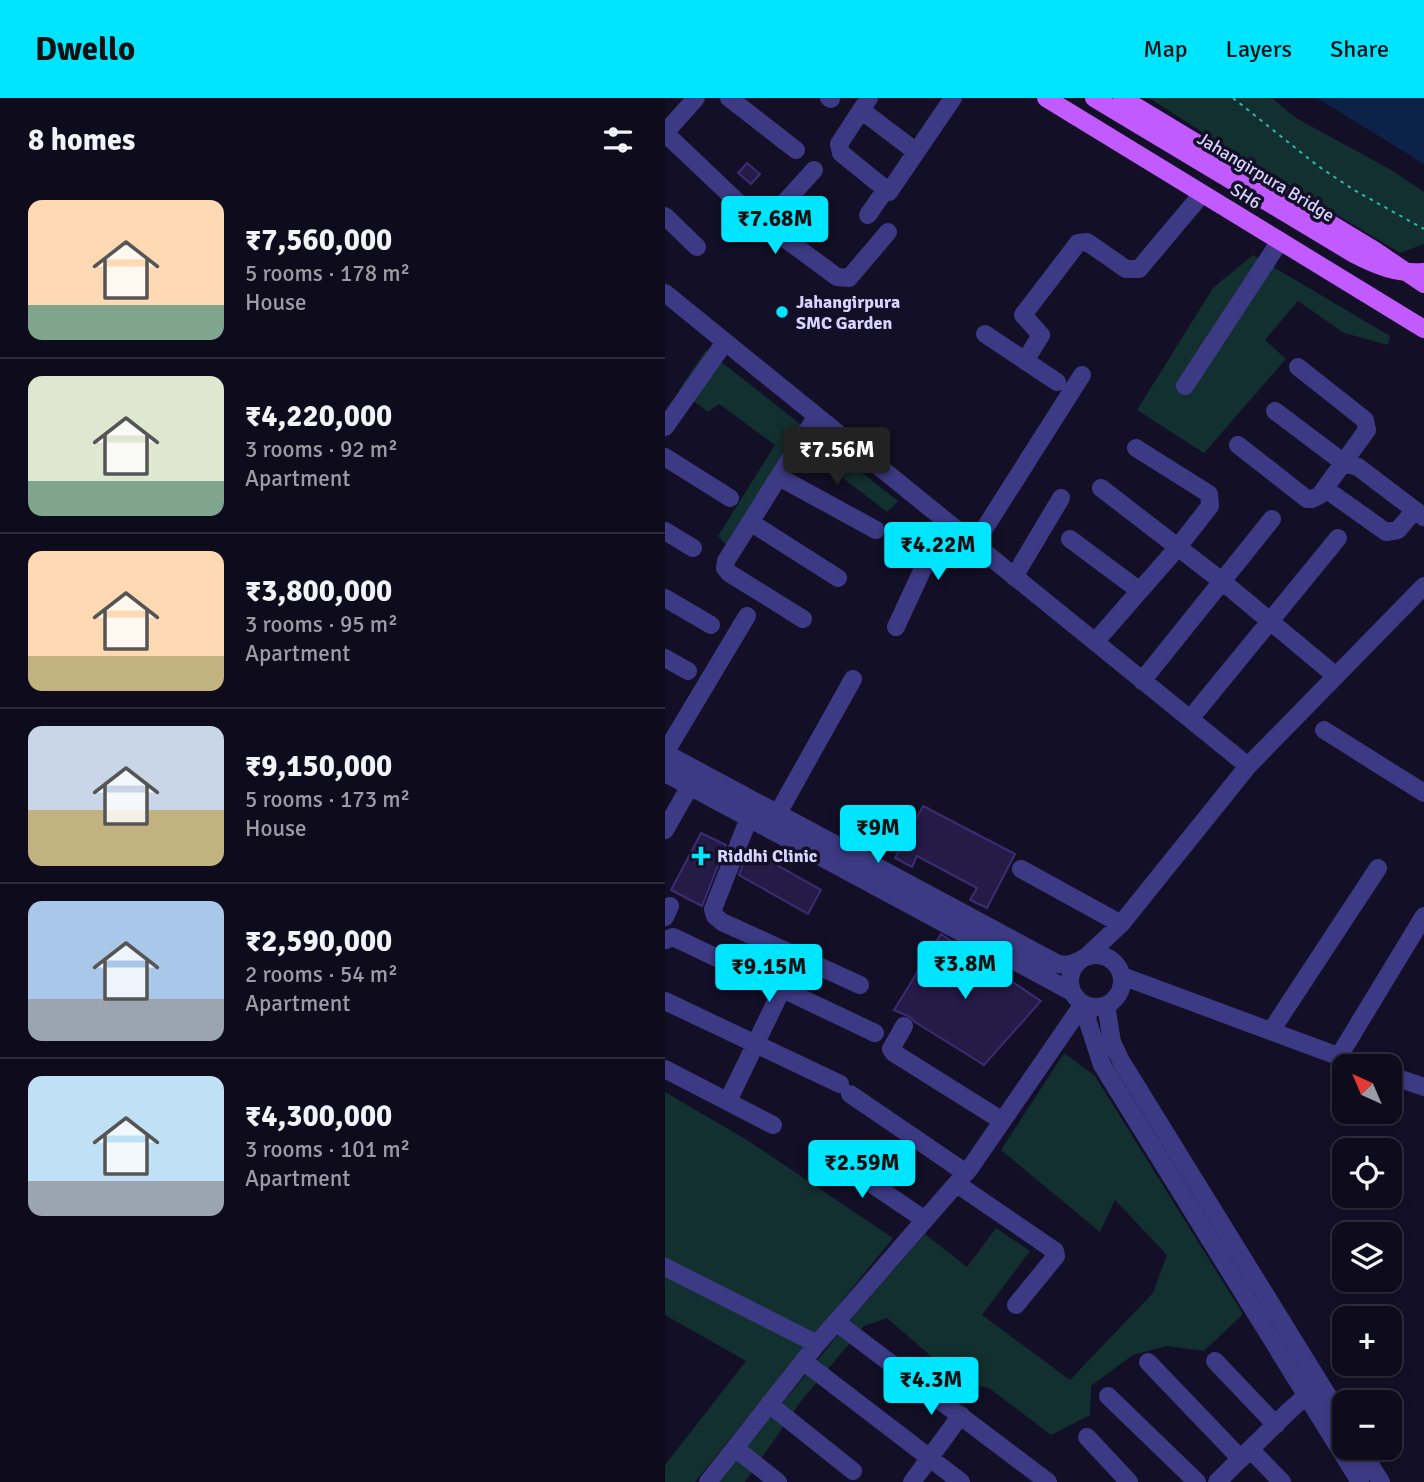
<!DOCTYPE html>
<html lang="en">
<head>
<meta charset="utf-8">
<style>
  body { margin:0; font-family:Signika,sans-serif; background:#1c1929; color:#f1f3f6; height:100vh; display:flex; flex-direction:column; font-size:26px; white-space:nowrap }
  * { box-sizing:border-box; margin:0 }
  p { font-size:23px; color:#9b9ba3 }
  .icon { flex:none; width:38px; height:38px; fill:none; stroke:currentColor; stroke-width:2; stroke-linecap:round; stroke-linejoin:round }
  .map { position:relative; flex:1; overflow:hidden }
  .panel { display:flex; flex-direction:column; background:#0e0b1c; width:665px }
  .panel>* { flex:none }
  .needle { width:46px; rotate:316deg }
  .buttons { position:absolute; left:667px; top:956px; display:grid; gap:14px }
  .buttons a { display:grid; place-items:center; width:70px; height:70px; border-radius:14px; background:#0e0b1c; box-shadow:0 4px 10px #0003,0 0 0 2px #2e2b3b; font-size:35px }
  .price { position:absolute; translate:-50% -60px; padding:0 16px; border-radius:7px; background:#00e5ff; color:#111; font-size:23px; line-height:46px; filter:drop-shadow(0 2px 4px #0008) }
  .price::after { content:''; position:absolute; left:50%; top:42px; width:21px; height:16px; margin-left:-10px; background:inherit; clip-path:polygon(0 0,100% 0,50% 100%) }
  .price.on { background:#222; color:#fff }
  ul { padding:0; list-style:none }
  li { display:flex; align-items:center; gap:21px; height:175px; padding:0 28px }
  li+li { border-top:2px solid #2e2b3b }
  li span { display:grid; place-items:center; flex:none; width:196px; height:140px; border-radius:14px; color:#555 }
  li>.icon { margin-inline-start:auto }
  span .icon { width:84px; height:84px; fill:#fffc; stroke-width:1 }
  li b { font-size:30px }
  h2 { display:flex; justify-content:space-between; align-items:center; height:84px; padding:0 28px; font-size:30px }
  header { display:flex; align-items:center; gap:42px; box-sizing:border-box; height:98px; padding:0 35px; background:#00e5ff; color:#111 }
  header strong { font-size:33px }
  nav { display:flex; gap:38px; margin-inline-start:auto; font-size:24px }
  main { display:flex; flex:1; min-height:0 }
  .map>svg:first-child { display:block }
  .green { fill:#12302f }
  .water { fill:#0c2248 }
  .building { fill:#241b47; stroke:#3b2d73; stroke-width:2 }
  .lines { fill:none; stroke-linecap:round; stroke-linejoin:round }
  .path { stroke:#2fb8b0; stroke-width:2; stroke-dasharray:3.5 5; stroke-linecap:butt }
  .minor { stroke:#3d3a85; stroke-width:18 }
  .major { stroke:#c25bff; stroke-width:18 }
  .major-bridge { stroke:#c25bff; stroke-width:18 }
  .poi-dot { fill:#00e5ff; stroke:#130f26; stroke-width:2.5 }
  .labels { text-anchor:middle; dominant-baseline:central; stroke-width:7; stroke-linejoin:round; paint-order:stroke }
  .street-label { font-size:18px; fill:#d9d4ff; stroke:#130f26 }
  .poi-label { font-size:18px; font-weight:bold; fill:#d9d4ff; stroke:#130f26; text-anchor:start }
</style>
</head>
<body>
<header>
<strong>Dwello</strong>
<nav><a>Map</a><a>Layers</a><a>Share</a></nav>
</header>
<main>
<section class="panel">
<h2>8 homes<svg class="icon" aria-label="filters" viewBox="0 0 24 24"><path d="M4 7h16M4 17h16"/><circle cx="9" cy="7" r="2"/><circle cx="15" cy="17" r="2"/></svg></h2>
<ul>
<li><span style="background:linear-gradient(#ffd9b3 75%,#7fa58c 0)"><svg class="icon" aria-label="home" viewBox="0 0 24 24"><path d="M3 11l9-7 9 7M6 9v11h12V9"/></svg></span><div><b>₹7,560,000</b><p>5 rooms · 178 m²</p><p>House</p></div></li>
<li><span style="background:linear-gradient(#dfe7d0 75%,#7fa58c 0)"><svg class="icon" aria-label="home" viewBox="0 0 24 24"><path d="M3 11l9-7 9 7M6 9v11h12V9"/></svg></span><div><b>₹4,220,000</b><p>3 rooms · 92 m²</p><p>Apartment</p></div></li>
<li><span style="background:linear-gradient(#ffd9b3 75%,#c2b280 0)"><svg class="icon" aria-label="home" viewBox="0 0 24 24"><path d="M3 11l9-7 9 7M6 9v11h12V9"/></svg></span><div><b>₹3,800,000</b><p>3 rooms · 95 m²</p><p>Apartment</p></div></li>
<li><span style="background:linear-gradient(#c9d6e8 60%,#c2b280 0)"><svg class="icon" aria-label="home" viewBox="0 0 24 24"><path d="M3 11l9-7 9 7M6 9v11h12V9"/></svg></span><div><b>₹9,150,000</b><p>5 rooms · 173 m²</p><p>House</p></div></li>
<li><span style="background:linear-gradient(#a9c7e8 70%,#9aa5b1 0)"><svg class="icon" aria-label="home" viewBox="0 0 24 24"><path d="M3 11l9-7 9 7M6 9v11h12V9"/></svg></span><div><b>₹2,590,000</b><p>2 rooms · 54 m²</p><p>Apartment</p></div></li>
<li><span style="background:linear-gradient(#bfe0f5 75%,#9aa5b1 0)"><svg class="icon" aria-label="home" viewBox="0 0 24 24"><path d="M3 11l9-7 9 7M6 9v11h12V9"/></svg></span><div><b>₹4,300,000</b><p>3 rooms · 101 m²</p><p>Apartment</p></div></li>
</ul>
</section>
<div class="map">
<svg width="759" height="1384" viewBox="0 0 759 1384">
  <rect width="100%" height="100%" fill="#130f26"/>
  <path class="green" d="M 484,0 L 607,0 L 631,20 L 728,73 L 759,94 L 759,146 L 735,155 L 581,62 Z
    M 588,157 L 725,238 L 723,247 L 679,235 L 633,203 L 600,242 L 621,261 L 539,355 L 472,312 L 548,190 Z
    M 41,252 L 233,403 L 222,414 L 134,346 L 61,447 L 53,438 L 110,347 L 54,306 L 43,314 L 14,292 Z
    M 399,955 L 430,978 L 578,1216 L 539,1253 L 502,1248 L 468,1257 L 426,1288 L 425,1317 L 386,1337 L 324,1290 L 297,1285 L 222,1220 L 199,1228 L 136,1303 L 80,1384 L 53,1384 L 191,1215 L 260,1136 L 302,1169 L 331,1130 L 365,1153 L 317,1217 L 405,1282 L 488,1195 L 502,1157 L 450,1102 L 435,1134 L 336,1052 Z
    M 0,994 L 82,1042 L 228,1140 L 30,1384 L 0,1384 L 0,1367 L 81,1263 L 0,1217 Z"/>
  <path class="water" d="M 652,0 L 759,0 L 759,66 Z"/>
  <path class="building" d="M 82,65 L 95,76 L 86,86 L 73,75 Z
    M 258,708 L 350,756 L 322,810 L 305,802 L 312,790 L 252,758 L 247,769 L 230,760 Z
    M 36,735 L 61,747 L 37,808 L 6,792 Z
    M 87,753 L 156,792 L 143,816 L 74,777 L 81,758 L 83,759 Z
    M 276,836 L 376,903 L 319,967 L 250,924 L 245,919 L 229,912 Z"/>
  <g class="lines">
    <path class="path" d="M 568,0 L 653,68 L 689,92 L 759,131"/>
    <path class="minor" d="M 64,0 L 131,52
      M 164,0 L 166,1
      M 204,0 L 174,46 L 176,55 L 224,94 L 288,0
      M 196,12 L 250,53
      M 0,35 L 80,111 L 172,179 L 184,180 L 223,134
      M 0,35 L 31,0
      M 203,117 L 221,91
      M 0,118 L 32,149
      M 100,126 L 149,72
      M 0,195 L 583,668
      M 320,236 L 392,284
      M 360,263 L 376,237 L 358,217 L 413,145 L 422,144 L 461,171 L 474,171 L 537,96
      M 520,288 L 615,143
      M 610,313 L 679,365 L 693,369 L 759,419
      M 0,329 L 60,244
      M 573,347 L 642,401 L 647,401 L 655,397 L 702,332 L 700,322 L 633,269
      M 0,359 L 65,400
      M 114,379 L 211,432
      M 436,390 L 558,484 L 671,578
      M 669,397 L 721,434 L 733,432 L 750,412
      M 85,424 L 173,480
      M 0,433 L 28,450
      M 405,441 L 475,493
      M 309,447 L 417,277
      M 349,479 L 396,400
      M 0,500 L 46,527
      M 138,521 L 64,475 L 60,470 L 61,463 L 151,319
      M 231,529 L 280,423
      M 430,544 L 513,449 L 545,408 L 544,396 L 471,350
      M 0,560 L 23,573
      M 477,583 L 607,421
      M 525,621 L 673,440
      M 659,632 L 759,695
      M 0,655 L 393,866 L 403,867 L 414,863
      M 0,655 L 82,518
      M 0,675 L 407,894
      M 113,715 L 188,581
      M 84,720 L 48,811 L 50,818 L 57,824 L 195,887
      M 0,732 L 25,688
      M 356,771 L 456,826
      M 0,819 L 5,808
      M 0,842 L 8,839 L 210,935
      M405 883a26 26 0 1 1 52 0a26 26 0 1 1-52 0Z
      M 422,858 L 456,826 L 583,668 L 759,488
      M 457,878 L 700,968
      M 0,903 L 175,986
      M 441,907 L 447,944 L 456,963 L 679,1324
      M 425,909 L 422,921 L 437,967 L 695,1384
      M 239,928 L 226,951 L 229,955 L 336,1022
      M 606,933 L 713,770
      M 674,958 L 759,818
      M 0,971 L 108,1027
      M 724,977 L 759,989
      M 185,996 L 301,1075
      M 63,1003 L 117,891
      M 155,1051 L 260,1122
      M 292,1086 L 390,1153 L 391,1158 L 351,1207
      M 0,1169 L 152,1246
      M 171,1224 L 383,1384
      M 138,1263 L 296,1384
      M 550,1263 L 611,1327
      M 483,1264 L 576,1361
      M 443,1298 L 532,1384
      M 104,1306 L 188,1373
      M 422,1339 L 464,1384
      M 694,1349 L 716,1384
      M 70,1350 L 113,1384
      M 585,1351 L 617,1384
      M 43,1384 L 152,1246 L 305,1070 L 418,906
      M 247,1384 L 296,1317
      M 552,1384 L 625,1312 L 648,1292"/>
    <path class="major" d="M 381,0 L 759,231
      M 457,0 L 709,152 L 759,186"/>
    <path class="major-bridge" d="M 429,0 L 689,156 C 712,168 732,176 759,174"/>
  </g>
  <g class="poi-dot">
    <circle cx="117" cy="214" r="7"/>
    <path d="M32.5 747.5h7v7h7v7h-7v7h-7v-7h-7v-7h7z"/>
  </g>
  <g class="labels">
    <g class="street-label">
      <text transform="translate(601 79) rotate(31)">Jahangirpura Bridge</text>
      <text transform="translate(581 98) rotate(32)">SH6</text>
    </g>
    <g class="poi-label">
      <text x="131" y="204">Jahangirpura<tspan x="131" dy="21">SMC Garden</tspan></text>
      <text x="52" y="758">Riddhi Clinic</text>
    </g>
  </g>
</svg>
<div class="buttons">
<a><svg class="needle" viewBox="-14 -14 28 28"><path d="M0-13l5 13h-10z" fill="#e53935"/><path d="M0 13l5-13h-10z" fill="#9b9ba3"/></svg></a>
<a><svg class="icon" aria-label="locate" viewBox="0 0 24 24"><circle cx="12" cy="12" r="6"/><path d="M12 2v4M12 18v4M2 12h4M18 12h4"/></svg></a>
<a><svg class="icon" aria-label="layers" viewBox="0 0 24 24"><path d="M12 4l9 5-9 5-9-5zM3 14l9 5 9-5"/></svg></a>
<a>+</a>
<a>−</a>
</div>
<b class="price" style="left:110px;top:158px">₹7.68M</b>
<b class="price on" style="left:172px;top:389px">₹7.56M</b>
<b class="price" style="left:273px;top:484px">₹4.22M</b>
<b class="price" style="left:213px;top:767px">₹9M</b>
<b class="price" style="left:300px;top:903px">₹3.8M</b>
<b class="price" style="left:104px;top:906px">₹9.15M</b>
<b class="price" style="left:197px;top:1102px">₹2.59M</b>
<b class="price" style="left:266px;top:1319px">₹4.3M</b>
</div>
</main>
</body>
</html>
